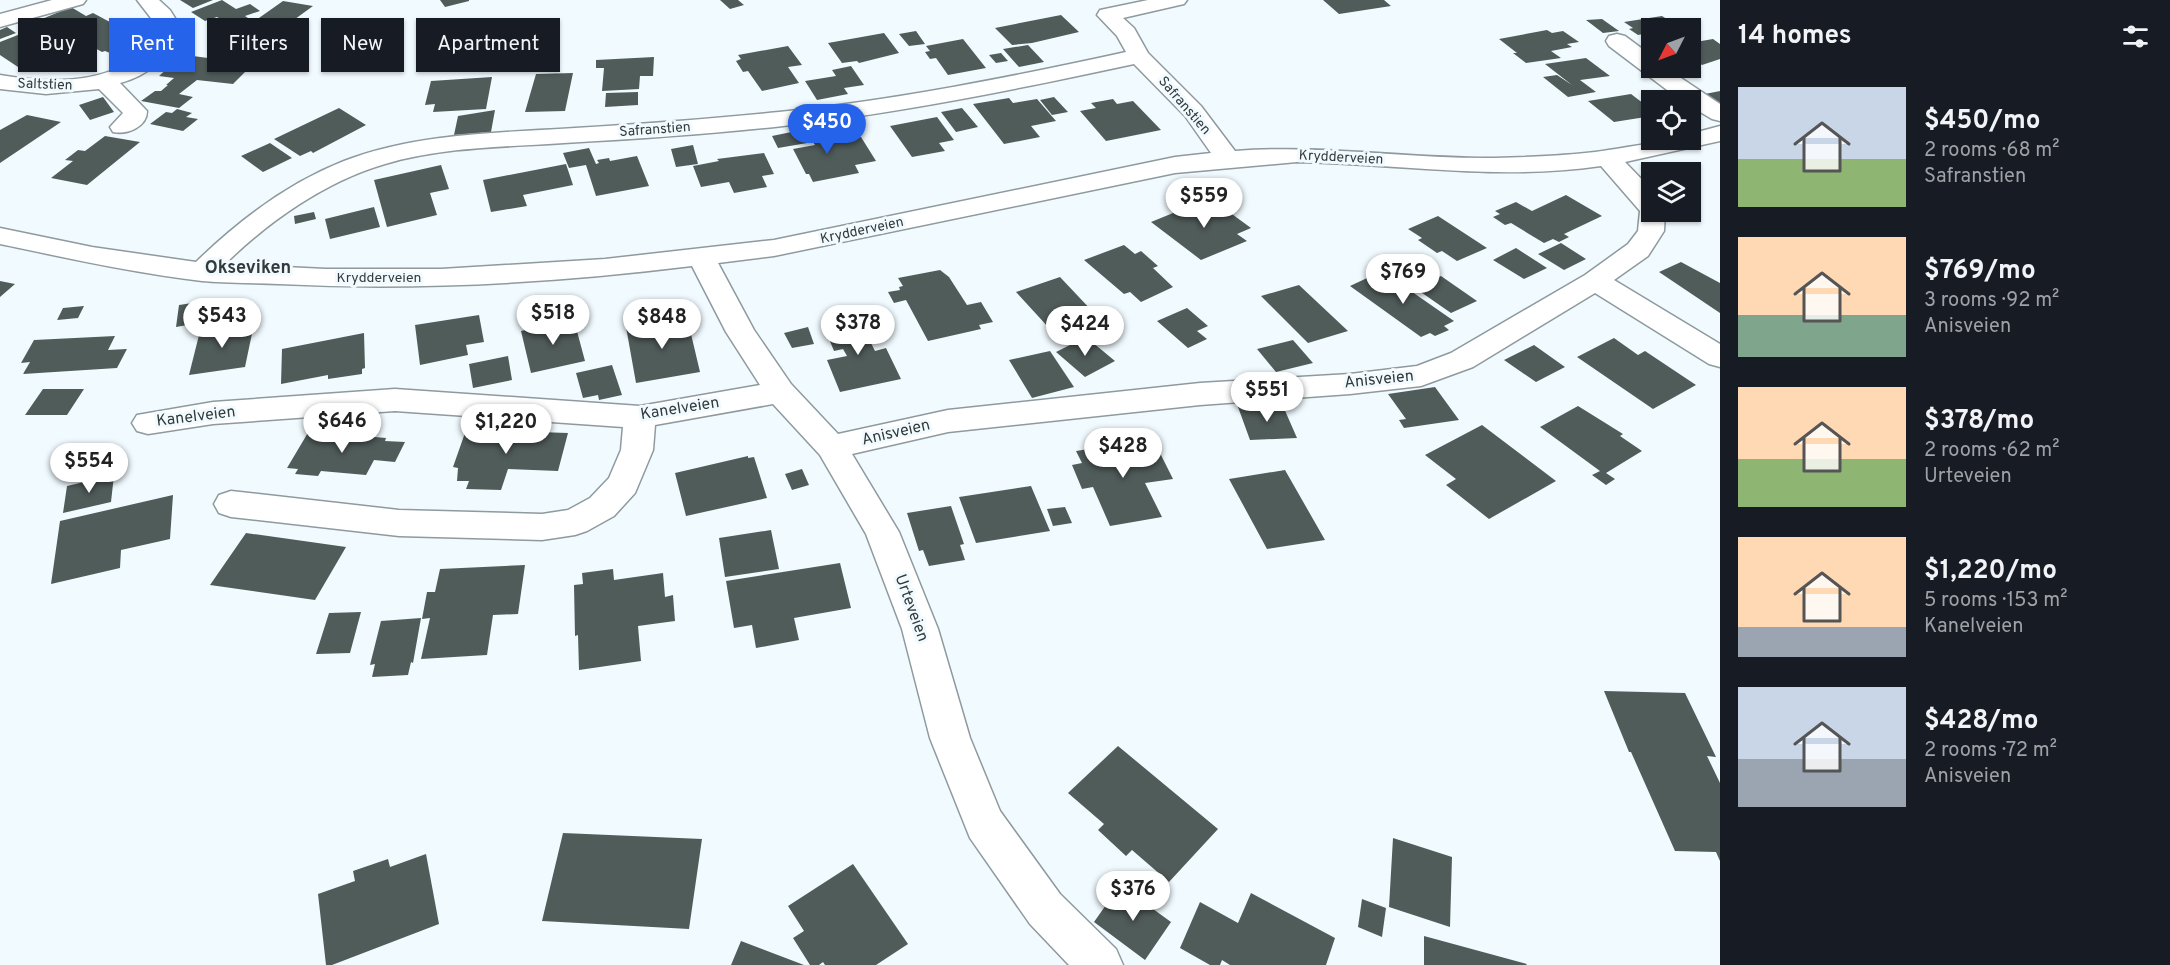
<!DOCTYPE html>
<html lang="en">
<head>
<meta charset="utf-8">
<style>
  body { margin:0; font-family:Overpass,sans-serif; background:#20242c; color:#f1f3f6; height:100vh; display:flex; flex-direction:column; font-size:22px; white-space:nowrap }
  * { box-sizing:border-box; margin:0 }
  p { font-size:20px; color:#9ea1a6 }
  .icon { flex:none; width:33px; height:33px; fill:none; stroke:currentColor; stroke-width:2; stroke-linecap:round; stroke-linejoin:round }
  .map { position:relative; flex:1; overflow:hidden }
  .details { display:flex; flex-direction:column; background:#171b24; width:450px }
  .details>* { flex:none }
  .guide { position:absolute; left:18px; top:18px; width:570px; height:54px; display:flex; gap:12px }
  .needle { width:39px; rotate:228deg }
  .buttons { position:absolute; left:1641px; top:18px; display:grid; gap:12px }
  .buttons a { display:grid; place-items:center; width:60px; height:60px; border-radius:0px; background:#171b24; box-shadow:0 2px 4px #0004; font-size:30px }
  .price { position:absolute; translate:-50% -51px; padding:0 14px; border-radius:21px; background:#fff; color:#222; font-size:20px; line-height:39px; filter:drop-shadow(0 2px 3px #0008) }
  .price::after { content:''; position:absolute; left:50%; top:36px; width:18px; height:14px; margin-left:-9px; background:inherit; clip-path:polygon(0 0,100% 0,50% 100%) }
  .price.on { background:#2563eb; color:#fff }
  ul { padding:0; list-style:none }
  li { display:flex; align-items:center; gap:18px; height:150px; padding:0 18px }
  li span { display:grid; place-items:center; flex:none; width:168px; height:120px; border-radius:0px; color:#555 }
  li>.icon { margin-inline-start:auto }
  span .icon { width:72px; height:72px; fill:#fffc; stroke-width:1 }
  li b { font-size:26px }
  h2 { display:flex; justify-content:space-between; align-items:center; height:72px; padding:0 18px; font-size:26px }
  .pill { padding:0 21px; border-radius:0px; background:#171b24; box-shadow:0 2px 4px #0004; font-size:21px; line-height:54px }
  .pill.on { background:#2563eb; color:#fff }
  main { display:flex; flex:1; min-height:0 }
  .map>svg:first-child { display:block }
  .building { fill:#505c5a }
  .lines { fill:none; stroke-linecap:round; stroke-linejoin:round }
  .minor-casing { stroke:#8e9a9e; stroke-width:3 }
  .minor { fill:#fff; fill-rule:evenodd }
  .labels { text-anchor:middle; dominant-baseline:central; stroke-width:6; stroke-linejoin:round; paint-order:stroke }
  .far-street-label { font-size:14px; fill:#343a3b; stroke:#f1fbff }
  .street-label { font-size:16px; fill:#343a3b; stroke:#f1fbff }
  .neighbourhood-label { font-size:18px; font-weight:bold; fill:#343a3b; stroke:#f1fbff }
</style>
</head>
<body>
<main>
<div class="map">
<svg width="1720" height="965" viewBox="0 0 1720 965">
  <rect width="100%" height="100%" fill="#f1fbff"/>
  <path class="building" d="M 180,0 L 213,0 L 193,8 Z
    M 222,0 L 236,9 L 250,4 L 260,11 L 245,16 L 251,20 L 233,27 L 217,17 L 205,21 L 191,12 Z
    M 440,0 L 469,0 L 469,1 L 445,7 Z
    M 720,0 L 738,0 L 744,5 L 730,9 Z
    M 1323,0 L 1384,0 L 1391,6 L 1339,14 Z
    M 283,1 L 313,6 L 280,30 L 284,31 L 276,37 L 239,32 Z
    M 71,7 L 86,16 L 93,13 L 138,37 L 122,44 L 127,46 L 110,53 L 105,51 L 102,52 L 42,19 Z
    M 1061,15 L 1079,32 L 1032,43 L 1012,45 L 995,28 Z
    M 1662,16 L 1676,25 L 1671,26 L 1675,28 L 1652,28 L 1652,40 L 1643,34 L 1638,35 L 1629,29 L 1633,28 L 1624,22 Z
    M 1602,19 L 1619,31 L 1603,33 L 1586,20 Z
    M 7,27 L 16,33 L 0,39 L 0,30 Z
    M 1547,30 L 1552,33 L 1563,31 L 1579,42 L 1567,44 L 1572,47 L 1551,51 L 1561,58 L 1526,63 L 1513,53 L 1517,53 L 1499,39 Z
    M 916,31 L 925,44 L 909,46 L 899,34 Z
    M 23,33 L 54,53 L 18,67 L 0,55 L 0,42 Z
    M 884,33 L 899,53 L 859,63 L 857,61 L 842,63 L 828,43 Z
    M 963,39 L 986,68 L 948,75 L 936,58 L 930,59 L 925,52 L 930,51 L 926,46 Z
    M 1713,39 L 1720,44 L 1720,59 L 1702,65 L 1690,57 L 1690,43 Z
    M 1028,45 L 1044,62 L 1019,67 L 1003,49 Z
    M 788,46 L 802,65 L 788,67 L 799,83 L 762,91 L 748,71 L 743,72 L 736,61 L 741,59 L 738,55 Z
    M 1001,53 L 1008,61 L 996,63 L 989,55 Z
    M 193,56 L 253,64 L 233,84 L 197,80 L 179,94 L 193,97 L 179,108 L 141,101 L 155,91 L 161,91 L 168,85 L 166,85 L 174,78 L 159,76 L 180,57 L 191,58 Z
    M 654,57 L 653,76 L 640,76 L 639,89 L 602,91 L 604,68 L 596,68 L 596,60 Z
    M 1586,58 L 1610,76 L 1580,80 L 1596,92 L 1568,97 L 1543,77 L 1557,75 L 1572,85 L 1545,64 Z
    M 500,64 L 498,71 L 483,72 L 485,65 Z
    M 851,66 L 864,85 L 844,88 L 848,94 L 817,100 L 805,81 L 836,76 L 832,70 Z
    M 573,73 L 565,111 L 525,112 L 536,74 Z
    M 492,77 L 486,109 L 433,112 L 435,104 L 425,105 L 431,81 Z
    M 1720,91 L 1720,104 L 1705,94 Z
    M 638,92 L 638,105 L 605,107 L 606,93 Z
    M 1631,94 L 1652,110 L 1652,116 L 1614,122 L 1588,101 Z
    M 103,97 L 114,112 L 90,120 L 79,105 Z
    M 1054,97 L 1068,112 L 1052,115 L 1040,100 Z
    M 1009,98 L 1013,103 L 1037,99 L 1056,121 L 1031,126 L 1040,137 L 1004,144 L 973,104 Z
    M 1113,99 L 1117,104 L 1133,101 L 1161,130 L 1106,141 L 1080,111 L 1096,108 L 1091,103 Z
    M 339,108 L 366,125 L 313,153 L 311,151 L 300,156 L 274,139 Z
    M 962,108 L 978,127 L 956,132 L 941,112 Z
    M 177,109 L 192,113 L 186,117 L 198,119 L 183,131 L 150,124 L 166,112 L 172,113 Z
    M 495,110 L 491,132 L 454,135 L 458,116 Z
    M 27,115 L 61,122 L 0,163 L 0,130 Z
    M 937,117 L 954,140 L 939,143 L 945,151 L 912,157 L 890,126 Z
    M 806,129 L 813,141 L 838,137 L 840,140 L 861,137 L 876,161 L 855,165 L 859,173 L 813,182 L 809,174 L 806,174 L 793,149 L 815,145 L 813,142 L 778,148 L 772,136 Z
    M 105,136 L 140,142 L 87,185 L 51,178 L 73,161 L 65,160 L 78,150 L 85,151 Z
    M 270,143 L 292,158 L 263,172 L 241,156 Z
    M 693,145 L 698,164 L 676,167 L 671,149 Z
    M 589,148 L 596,164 L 599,163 L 597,160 L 609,158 L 610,161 L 637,156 L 649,186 L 596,196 L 586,165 L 569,168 L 563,153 Z
    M 764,153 L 774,174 L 762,176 L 767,187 L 734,193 L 729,182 L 701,187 L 693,166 L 719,161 L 717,159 Z
    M 566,164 L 573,185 L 523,195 L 527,206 L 491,212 L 483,180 Z
    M 441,165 L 449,189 L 430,193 L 437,215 L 387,227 L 374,180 Z
    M 1566,195 L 1602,216 L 1564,234 L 1569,237 L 1559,242 L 1553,239 L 1544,243 L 1511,223 L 1505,225 L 1493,217 L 1500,214 L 1495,211 L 1516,202 L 1532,211 Z
    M 1210,198 L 1251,228 L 1237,234 L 1247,241 L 1201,260 L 1151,222 Z
    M 374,207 L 380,227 L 330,239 L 325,219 Z
    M 314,212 L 316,219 L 295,224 L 294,216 Z
    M 1438,216 L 1487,248 L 1457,261 L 1442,251 L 1437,253 L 1418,240 L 1422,238 L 1408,229 Z
    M 1561,243 L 1586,259 L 1564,270 L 1538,254 Z
    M 1124,245 L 1135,254 L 1141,251 L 1158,266 L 1153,268 L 1173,287 L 1141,302 L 1130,292 L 1124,294 L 1084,260 Z
    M 1516,248 L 1547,268 L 1524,279 L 1493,260 Z
    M 1681,262 L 1720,283 L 1720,313 L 1659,272 Z
    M 940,270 L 949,277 L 967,305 L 981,302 L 993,322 L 979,325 L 981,329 L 928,341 L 906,300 L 894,303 L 888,292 L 900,290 L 899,287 L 903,286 L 898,278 Z
    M 1382,271 L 1454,321 L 1444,326 L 1449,330 L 1435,336 L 1430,333 L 1421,337 L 1350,286 Z
    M 1441,276 L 1477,301 L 1451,313 L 1415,288 Z
    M 1060,277 L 1094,313 L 1049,328 L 1016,292 Z
    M 0,281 L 15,284 L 0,297 Z
    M 1299,285 L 1348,331 L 1308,343 L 1261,296 Z
    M 213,300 L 213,304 L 229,302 L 227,314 L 211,317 L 210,321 L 176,327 L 179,305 Z
    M 84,306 L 78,318 L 57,320 L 63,308 Z
    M 1187,308 L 1208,326 L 1197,331 L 1207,339 L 1188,348 L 1157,321 Z
    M 479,315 L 484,342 L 466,345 L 468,355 L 420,365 L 415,325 Z
    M 865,316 L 878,342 L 871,343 L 875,351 L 886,348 L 901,379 L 840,392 L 827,360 L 847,356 L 843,349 L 834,351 L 823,324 Z
    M 687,317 L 700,372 L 636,383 L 626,327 Z
    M 574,320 L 585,361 L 531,373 L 521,331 Z
    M 254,324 L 245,367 L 189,375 L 200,331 Z
    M 808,327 L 814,344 L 792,348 L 784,333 Z
    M 364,333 L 365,368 L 362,369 L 362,374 L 328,379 L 328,375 L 281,384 L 282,349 Z
    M 115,336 L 108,350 L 127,349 L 117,368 L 23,374 L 30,362 L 21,363 L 34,340 Z
    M 1086,337 L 1115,361 L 1085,377 L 1056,352 Z
    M 1614,338 L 1638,355 L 1645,351 L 1696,385 L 1653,409 L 1577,357 Z
    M 1293,340 L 1313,363 L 1276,372 L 1257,349 Z
    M 1534,345 L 1565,367 L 1536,382 L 1504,360 Z
    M 1050,351 L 1074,387 L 1032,398 L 1009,360 Z
    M 508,356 L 512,380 L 473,388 L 469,364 Z
    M 612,365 L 622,395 L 599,400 L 598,395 L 583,398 L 576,373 Z
    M 1435,387 L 1459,420 L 1404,428 L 1399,420 L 1406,419 L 1388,394 Z
    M 43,389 L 84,389 L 67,415 L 25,415 Z
    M 1283,406 L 1297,438 L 1250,440 L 1238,407 Z
    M 1578,406 L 1623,434 L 1620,436 L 1642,451 L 1606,473 L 1615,479 L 1606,485 L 1592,475 L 1600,471 L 1540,427 Z
    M 1482,425 L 1556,481 L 1489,519 L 1446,485 L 1456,479 L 1425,455 Z
    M 489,427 L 506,427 L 505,431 L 568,433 L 558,471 L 508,469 L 501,490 L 466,489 L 469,481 L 457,481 L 458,468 L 453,467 L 466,430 L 488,430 Z
    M 309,431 L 386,438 L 385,441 L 405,442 L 395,462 L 374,460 L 366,475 L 321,471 L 318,476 L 295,474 L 298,469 L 287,468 Z
    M 1153,439 L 1173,479 L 1145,483 L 1162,517 L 1110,526 L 1093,487 L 1082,489 L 1072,465 L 1082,463 L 1076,451 Z
    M 748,456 L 748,458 L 754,457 L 767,498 L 686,516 L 675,473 Z
    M 802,469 L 809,485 L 792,490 L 785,474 Z
    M 1285,470 L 1325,540 L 1267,549 L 1229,479 Z
    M 114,475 L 111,502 L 63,513 L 67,486 Z
    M 1031,486 L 1050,531 L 976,543 L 959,497 Z
    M 173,495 L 170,539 L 121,550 L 120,568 L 51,584 L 60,521 Z
    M 951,506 L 964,544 L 960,545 L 965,560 L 929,566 L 923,550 L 919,551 L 907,513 Z
    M 1065,507 L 1072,523 L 1053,526 L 1047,509 Z
    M 771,530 L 779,569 L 725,577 L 719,538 Z
    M 246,533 L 346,547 L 315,600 L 210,585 Z
    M 840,563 L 851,608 L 794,618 L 799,640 L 756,648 L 752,625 L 734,628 L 726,581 Z
    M 525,565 L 518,614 L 493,615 L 487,655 L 421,659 L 430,618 L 422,619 L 427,592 L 435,592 L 440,569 Z
    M 613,569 L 614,580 L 663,573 L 665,597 L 673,595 L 675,621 L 638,626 L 641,661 L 579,670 L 578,635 L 575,636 L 574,585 L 583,584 L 582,573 Z
    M 361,612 L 350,653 L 316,654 L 329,613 Z
    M 421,618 L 413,663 L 411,662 L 408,675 L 372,677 L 375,664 L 370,665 L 381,621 Z
    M 1604,691 L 1685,693 L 1716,757 L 1707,756 L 1720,783 L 1720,861 L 1716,852 L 1675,851 L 1631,752 L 1629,752 Z
    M 1118,746 L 1218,829 L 1169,882 L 1132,850 L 1126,856 L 1098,830 L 1104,824 L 1068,793 Z
    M 563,833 L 702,839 L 689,929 L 542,921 Z
    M 1393,838 L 1452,857 L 1450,927 L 1389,907 Z
    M 426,854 L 439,924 L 332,965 L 326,965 L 318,894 L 355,881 L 353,871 L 388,859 L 390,867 Z
    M 853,864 L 908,944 L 876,965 L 825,965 L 823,962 L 819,965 L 810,965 L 793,938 L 804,931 L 788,906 Z
    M 1120,885 L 1171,922 L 1145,960 L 1094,922 Z
    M 1251,893 L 1335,938 L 1326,965 L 1230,965 L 1222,960 L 1220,965 L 1210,965 L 1180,948 L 1200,902 L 1238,923 Z
    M 1362,899 L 1386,908 L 1382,937 L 1358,927 Z
    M 1424,936 L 1527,964 L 1526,965 L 1424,965 Z
    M 741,941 L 804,965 L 731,965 Z"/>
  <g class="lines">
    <defs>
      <path id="minor" d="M 52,0 L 86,0 L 83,4 L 0,27 L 0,14 Z
        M 137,0 L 159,0 L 170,10 L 183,31 C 167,57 150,75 120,83 L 147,111 C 147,127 127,135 113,132 L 110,127 L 123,113 L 99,89 L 46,94 L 0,89 L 0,75 C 57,85 127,85 161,31 Z
        M 1148,0 L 1187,0 L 1184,4 L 1123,18 L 1134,28 L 1148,53 L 1201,106 L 1235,151 C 1324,144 1407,159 1495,158 C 1529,157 1562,156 1595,152 C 1627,148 1658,140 1690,140 L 1690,134 L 1720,126 L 1720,141 L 1625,162 L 1652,190 L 1652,212 L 1665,212 L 1664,231 L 1648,256 L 1614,280 L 1720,344 L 1720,367 L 1709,364 L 1595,293 L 1473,367 L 1421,386 L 1350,394 L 1200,405 L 948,432 L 852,454 L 899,532 L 938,629 L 970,738 L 1000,811 L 1060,894 L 1116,949 L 1123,965 L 1069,965 L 1030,924 L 970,838 L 930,738 L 902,629 L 866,534 L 820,455 L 773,404 L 655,425 L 653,450 L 635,493 L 614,516 L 587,531 L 575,535 L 542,540 L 399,536 L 231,517 L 219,513 L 214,504 L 219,495 L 231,491 L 399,510 L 542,514 L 568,510 L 590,498 L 609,478 L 621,450 L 623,427 L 395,411 L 213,424 L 148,434 L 137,431 L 132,423 L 137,415 L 213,402 L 395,389 L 640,406 L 760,385 L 726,332 L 692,266 C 555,283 417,291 279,284 C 253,283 227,283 202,281 C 134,273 67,258 0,244 L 0,228 L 92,247 L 196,262 C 238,221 288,183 344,161 C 417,133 498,133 575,128 C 643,124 711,119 779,112 C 895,100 1012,77 1126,52 L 1117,36 L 1097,15 L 1100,10 ZM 1134,64 L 1185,116 L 1211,153 L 1175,157 L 774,240 L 605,259 L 441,269 L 326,269 L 225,264 C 269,221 326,181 385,164 C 442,147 505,147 564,143 C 637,139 710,134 783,126 C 900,113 1018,89 1134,64 ZM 1297,162 C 1399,164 1499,181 1601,166 L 1640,211 L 1638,231 L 1628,244 L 1585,275 L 1451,353 L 1417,366 L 1350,374 L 1200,383 L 948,410 L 838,434 L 791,384 L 754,330 L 718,263 L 774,256 L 1175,173 Z
        M 1617,34 L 1625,36 L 1652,56 L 1652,68 L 1666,68 L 1720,104 L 1720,121 L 1712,119 L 1690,106 L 1690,100 L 1682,100 L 1675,96 L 1609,46 L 1606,41 L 1609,36 Z"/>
    </defs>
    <use href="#minor" class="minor-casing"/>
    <use href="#minor" class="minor"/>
  </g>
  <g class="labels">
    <g class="far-street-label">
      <text transform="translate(45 85) rotate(2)">Saltstien</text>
      <text transform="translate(1184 106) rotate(49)">Safranstien</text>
      <text transform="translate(655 130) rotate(-4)">Safranstien</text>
      <text transform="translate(1341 158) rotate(3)">Krydderveien</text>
      <text transform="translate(862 231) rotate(-12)">Krydderveien</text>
      <text x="379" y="278">Krydderveien</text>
    </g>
    <g class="street-label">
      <text transform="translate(1379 380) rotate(-6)">Anisveien</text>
      <text transform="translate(680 409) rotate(-9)">Kanelveien</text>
      <text transform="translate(196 417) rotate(-7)">Kanelveien</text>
      <text transform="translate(896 433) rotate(-13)">Anisveien</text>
      <text transform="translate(911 608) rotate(70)">Urteveien</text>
    </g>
    <g class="neighbourhood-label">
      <text x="248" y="268">Okseviken</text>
    </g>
  </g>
</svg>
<div class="buttons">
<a><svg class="needle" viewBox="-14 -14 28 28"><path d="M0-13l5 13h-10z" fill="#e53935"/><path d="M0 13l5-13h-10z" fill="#9ea1a6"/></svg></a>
<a><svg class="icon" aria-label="locate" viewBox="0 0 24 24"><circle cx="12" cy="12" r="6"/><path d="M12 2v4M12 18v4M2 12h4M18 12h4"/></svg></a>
<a><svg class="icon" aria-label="layers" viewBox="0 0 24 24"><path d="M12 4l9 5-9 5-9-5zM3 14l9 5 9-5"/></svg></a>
</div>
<b class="price on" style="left:827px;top:155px">$450</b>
<b class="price" style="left:1204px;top:229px">$559</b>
<b class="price" style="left:1403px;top:305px">$769</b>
<b class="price" style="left:553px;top:346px">$518</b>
<b class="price" style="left:222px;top:349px">$543</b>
<b class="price" style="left:662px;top:350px">$848</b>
<b class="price" style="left:858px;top:356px">$378</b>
<b class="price" style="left:1085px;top:357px">$424</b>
<b class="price" style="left:1267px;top:423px">$551</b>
<b class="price" style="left:342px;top:454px">$646</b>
<b class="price" style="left:506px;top:455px">$1,220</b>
<b class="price" style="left:1123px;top:479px">$428</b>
<b class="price" style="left:89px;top:494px">$554</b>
<b class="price" style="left:1133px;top:922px">$376</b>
<div class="guide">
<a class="pill">Buy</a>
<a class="pill on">Rent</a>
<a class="pill">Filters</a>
<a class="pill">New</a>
<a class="pill">Apartment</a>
</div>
</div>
<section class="details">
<h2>14 homes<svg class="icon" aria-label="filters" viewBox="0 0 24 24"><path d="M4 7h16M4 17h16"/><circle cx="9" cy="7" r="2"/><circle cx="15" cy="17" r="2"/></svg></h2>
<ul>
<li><span style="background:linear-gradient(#c9d6e8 60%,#8fb573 0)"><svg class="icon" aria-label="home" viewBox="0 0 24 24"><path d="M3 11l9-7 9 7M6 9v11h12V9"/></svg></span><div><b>$450/mo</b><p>2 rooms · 68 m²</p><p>Safranstien</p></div></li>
<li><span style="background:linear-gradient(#ffd9b3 65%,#7fa58c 0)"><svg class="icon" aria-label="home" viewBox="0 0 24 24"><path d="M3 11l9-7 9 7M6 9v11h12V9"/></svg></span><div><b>$769/mo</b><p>3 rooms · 92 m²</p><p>Anisveien</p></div></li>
<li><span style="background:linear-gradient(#ffd9b3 60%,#8fb573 0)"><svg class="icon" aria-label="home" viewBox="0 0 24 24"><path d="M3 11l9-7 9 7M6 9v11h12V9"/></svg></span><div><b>$378/mo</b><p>2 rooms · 62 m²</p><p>Urteveien</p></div></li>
<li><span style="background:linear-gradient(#ffd9b3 75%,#9aa5b1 0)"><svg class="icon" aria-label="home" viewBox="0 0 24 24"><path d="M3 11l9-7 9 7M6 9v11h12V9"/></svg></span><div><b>$1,220/mo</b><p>5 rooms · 153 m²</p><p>Kanelveien</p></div></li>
<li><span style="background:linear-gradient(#c9d6e8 60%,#9aa5b1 0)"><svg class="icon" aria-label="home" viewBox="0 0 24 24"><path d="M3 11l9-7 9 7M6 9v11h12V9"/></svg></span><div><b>$428/mo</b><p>2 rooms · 72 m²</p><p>Anisveien</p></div></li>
</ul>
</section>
</main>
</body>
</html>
